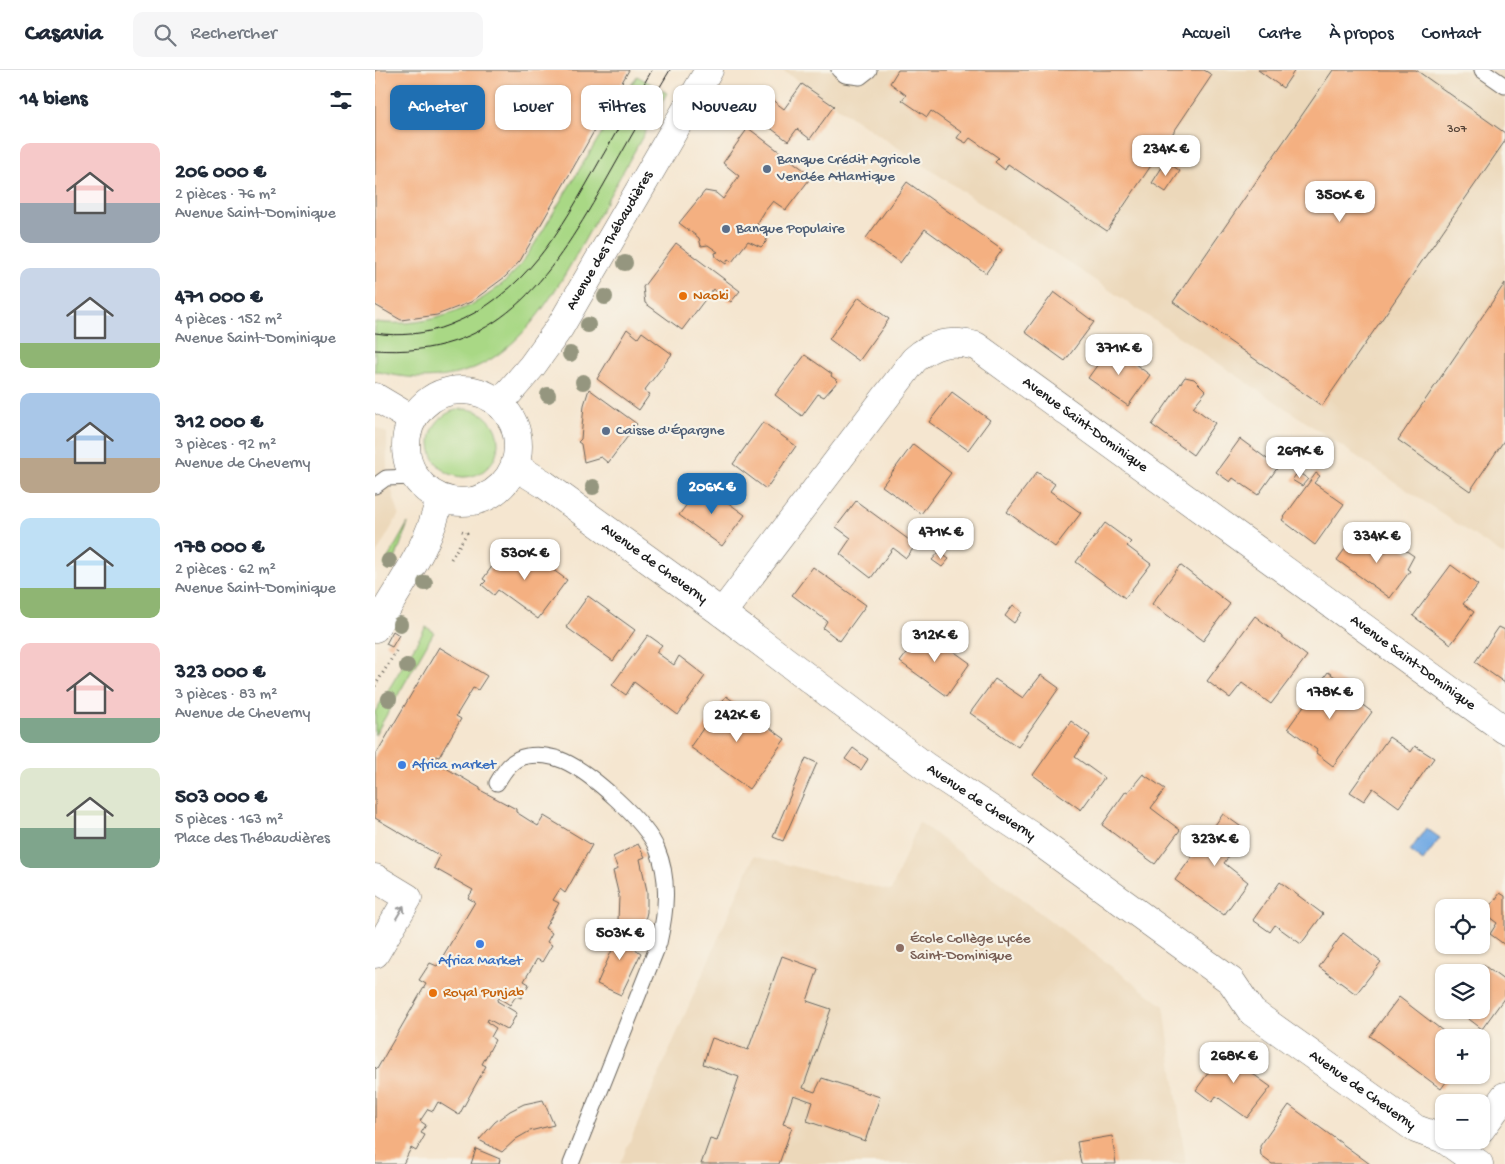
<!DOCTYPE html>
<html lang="fr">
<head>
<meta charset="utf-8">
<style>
  body { margin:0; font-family:"Gochi Hand",sans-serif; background:#f6f6f7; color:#1f2937; height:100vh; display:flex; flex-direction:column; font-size:19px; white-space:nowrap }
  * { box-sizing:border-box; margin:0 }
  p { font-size:16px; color:#747a83 }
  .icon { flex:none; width:28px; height:28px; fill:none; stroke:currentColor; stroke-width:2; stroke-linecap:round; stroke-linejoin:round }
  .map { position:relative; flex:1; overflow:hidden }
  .side { display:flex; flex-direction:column; background:#fff; width:375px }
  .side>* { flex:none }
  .banner { position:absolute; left:15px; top:15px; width:475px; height:45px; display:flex; gap:10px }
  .fabs { position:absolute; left:1060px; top:829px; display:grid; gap:10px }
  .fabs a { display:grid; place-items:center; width:55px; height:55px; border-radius:10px; background:#fff; box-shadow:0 1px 4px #0004; font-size:25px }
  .price { position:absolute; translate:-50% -42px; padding:0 11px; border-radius:10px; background:#fff; color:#222; font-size:16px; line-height:32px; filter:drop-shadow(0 1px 2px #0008) }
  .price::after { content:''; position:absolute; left:50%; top:30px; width:15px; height:11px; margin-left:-8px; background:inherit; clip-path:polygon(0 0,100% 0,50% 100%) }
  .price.on { background:#1f6fb2; color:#fff }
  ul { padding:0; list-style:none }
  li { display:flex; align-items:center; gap:15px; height:125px; padding:0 20px }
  li span { display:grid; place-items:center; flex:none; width:140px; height:100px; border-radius:10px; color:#555 }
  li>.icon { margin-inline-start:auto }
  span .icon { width:60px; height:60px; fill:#fffc; stroke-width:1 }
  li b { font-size:21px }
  h2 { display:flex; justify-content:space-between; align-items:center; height:60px; padding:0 20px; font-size:21px }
  .tag { padding:0 18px; border-radius:10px; background:#fff; box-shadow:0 1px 4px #0004; font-size:18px; line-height:45px }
  .tag.on { background:#1f6fb2; color:#fff }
  header { display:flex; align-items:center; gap:30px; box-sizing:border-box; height:70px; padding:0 25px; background:#fff; border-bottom:1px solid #e0e1e3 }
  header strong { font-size:24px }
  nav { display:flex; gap:28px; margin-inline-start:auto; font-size:18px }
  .search { width:350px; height:45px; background:#f6f6f7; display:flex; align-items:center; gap:12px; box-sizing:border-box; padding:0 18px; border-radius:10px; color:#747a83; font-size:19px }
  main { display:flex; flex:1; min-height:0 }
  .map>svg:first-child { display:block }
  .built { fill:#ecd8ba }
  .green { fill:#a9d885; stroke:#627a50 }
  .water { fill:#76ace4; stroke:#496480 }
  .building { fill:#f4b081 }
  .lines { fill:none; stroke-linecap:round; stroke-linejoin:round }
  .service-casing { stroke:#68635b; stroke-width:17 }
  .minor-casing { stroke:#68635b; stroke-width:29 }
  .tertiary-casing { stroke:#68635b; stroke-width:29 }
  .path { stroke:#68635b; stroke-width:3; stroke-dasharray:1 4; stroke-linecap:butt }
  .service { stroke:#fff; stroke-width:15 }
  .minor { stroke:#fff; stroke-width:28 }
  .tertiary { stroke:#fff; stroke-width:28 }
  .tram { stroke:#1c1c1c; stroke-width:1 }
  .tree { fill:#95967f }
  .oneway { stroke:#999 }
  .service-dot { fill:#5c6f8a; stroke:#f7f3e8; stroke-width:2 }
  .food-dot { fill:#e8710a; stroke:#f7f3e8; stroke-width:2 }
  .shop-dot { fill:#3f7fe0; stroke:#f7f3e8; stroke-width:2 }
  .education-dot { fill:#8d6e63; stroke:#f7f3e8; stroke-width:2 }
  .labels { text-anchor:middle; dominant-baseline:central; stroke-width:4.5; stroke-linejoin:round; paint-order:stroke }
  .number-label { font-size:12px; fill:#524135 }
  .service-label { font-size:15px; fill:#4e5e75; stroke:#f7f3e8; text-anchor:start }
  .street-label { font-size:15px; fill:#1c1c1c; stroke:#f7f3e8 }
  .food-label { font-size:15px; fill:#c56008; stroke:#f7f3e8; text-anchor:start }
  .shop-label { font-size:15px; fill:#366cbe; stroke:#f7f3e8; text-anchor:start }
  .education-label { font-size:15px; fill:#785e54; stroke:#f7f3e8; text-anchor:start }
</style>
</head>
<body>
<header>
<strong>Casavia</strong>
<div class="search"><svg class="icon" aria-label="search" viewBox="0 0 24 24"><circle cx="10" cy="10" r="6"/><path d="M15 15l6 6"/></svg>Rechercher</div>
<nav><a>Accueil</a><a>Carte</a><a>À propos</a><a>Contact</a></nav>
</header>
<main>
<section class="side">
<h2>14 biens<svg class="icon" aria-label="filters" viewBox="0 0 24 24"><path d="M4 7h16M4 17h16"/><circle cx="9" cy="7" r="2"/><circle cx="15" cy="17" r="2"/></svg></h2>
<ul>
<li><span style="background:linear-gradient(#f6c9c9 60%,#9aa5b1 0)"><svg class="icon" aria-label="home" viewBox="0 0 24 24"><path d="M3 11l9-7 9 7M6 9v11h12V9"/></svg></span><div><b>206 000 €</b><p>2 pièces · 76 m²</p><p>Avenue Saint-Dominique</p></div></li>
<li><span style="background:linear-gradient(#c9d6e8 75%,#8fb573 0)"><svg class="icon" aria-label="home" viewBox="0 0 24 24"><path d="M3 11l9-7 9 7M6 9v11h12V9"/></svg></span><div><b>471 000 €</b><p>4 pièces · 152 m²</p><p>Avenue Saint-Dominique</p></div></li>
<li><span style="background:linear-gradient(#a9c7e8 65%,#b9a48a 0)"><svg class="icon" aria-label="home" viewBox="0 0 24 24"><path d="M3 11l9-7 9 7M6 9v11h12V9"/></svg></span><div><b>312 000 €</b><p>3 pièces · 92 m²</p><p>Avenue de Cheverny</p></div></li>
<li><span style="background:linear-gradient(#bfe0f5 70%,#8fb573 0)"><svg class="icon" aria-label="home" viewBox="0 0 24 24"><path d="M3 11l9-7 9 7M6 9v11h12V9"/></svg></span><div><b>178 000 €</b><p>2 pièces · 62 m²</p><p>Avenue Saint-Dominique</p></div></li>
<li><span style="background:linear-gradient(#f6c9c9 75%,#7fa58c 0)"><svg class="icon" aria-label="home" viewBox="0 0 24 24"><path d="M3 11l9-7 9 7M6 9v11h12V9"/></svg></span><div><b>323 000 €</b><p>3 pièces · 83 m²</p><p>Avenue de Cheverny</p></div></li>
<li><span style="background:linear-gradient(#dfe7d0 60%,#7fa58c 0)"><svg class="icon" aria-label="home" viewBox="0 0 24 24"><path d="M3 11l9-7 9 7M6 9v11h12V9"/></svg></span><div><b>503 000 €</b><p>5 pièces · 163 m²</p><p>Place des Thébaudières</p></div></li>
</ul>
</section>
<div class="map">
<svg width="1130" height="1094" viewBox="0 0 1130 1094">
  <rect width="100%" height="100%" fill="#f7f3e8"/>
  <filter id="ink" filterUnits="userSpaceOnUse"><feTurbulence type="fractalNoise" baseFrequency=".02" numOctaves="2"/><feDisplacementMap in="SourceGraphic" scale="10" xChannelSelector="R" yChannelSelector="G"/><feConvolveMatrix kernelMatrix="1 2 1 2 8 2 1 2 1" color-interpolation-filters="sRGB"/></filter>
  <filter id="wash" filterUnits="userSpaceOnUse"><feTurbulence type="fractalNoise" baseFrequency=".0096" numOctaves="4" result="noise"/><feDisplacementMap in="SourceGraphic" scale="20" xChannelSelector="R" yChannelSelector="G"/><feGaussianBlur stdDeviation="1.12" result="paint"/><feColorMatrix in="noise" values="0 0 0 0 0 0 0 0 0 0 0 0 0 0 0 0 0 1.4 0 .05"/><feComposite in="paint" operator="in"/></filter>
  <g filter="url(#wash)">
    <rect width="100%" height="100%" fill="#f5e6d0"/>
    <path class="built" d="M 407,0 L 1130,0 L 1130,486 Z
      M 0,357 L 12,363 L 12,405 L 24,444 L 0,486 Z
      M 544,752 L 789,936 L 811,1094 L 245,1094 L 379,786 L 516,821 Z"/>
    <path class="green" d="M 262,6 L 292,23 C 267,67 243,111 218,155 C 167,247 122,333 0,301 L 0,252 C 53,259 113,237 146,194 C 163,171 177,144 192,120 C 215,82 238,44 262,6 Z
      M55 373a34 34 0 1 1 68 0a34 34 0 1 1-68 0Z
      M 33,453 L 17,498 L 9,495 Z
      M 51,557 L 59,562 L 0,665 L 0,642 Z"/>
    <path class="water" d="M 1051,758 L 1065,768 L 1048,791 L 1035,781 Z"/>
    <g id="blocks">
      <path class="building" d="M 0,0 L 254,0 L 145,191 L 130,207 L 96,232 L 62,245 L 26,250 L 0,235 Z
        M 523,0 L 829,0 L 837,5 L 732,161 L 633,94 L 630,100 L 620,92 L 624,88 L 595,68 L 591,73 L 582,68 L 586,62 L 556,41 L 552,47 L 527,30 L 531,25 L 515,13 Z
        M 883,0 L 920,0 L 908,18 Z
        M 958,0 L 1041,0 L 1130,63 L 1130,71 L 947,336 L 798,232 Z
        M 427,14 L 459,36 L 435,69 L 422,59 L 413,71 L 382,48 L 396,29 L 409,39 Z
        M 373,58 L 437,106 L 411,140 L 398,131 L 390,141 L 382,154 L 393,163 L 391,172 L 386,177 L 373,171 L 357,192 L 353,189 L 351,194 L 341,187 L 340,183 L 343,182 L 333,175 L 326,176 L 324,168 L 304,153 L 330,121 L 341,123 L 348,129 L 364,106 L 348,93 Z
        M 791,91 L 805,101 L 791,122 L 777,113 Z
        M 532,112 L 627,180 L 611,203 L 550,159 L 525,193 L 491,168 Z
        M 301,173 L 365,221 L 356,232 L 338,219 L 307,260 L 270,233 L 268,217 Z
        M 1130,213 L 1130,369 L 1095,421 L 1023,370 Z
        M 679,222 L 719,252 L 690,291 L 650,262 Z
        M 484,227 L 514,249 L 484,291 L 454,269 Z
        M 252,259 L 263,268 L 267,262 L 297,284 L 269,321 L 275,324 L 264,340 L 222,309 Z
        M 736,276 L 775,305 L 753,336 L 713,308 Z
        M 430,285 L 457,304 L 456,306 L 463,311 L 449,327 L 443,324 L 427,346 L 400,325 Z
        M 810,307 L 819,309 L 831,321 L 818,337 L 840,353 L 818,385 L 777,355 Z
        M 214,319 L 262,354 L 233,393 L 226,387 L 209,392 L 206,374 L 203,372 L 206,369 L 209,335 Z
        M 577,322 L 615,350 L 593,380 L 554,352 Z
        M 388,352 L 421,376 L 391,419 L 358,394 Z
        M 865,369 L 903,397 L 883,425 L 858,408 L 855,412 L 841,402 Z
        M 538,374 L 576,403 L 546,444 L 507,416 Z
        M 662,402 L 680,414 L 675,421 L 706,443 L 680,477 L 632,442 Z
        M 923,402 L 933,409 L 927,416 L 917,410 Z
        M 941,403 L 945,406 L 939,413 L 969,434 L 940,475 L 907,450 Z
        M 327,414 L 370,445 L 347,476 L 304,445 Z
        M 481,431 L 541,475 L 531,488 L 518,478 L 496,508 L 465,484 L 476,468 L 461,457 Z
        M 730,453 L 756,472 L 752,476 L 776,494 L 750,528 L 701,492 Z
        M 982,462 L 1010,483 L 1016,475 L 1021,474 L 1039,486 L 1032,499 L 1035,501 L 1015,528 L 962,490 Z
        M 143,475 L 144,483 L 155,483 L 192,510 L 163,549 L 123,520 L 119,525 L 107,515 L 111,511 L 108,509 L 118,495 L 134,485 L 134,476 Z
        M 564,482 L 574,489 L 567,497 L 557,490 Z
        M 805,495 L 855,534 L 828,571 L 777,534 Z
        M 1076,495 L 1103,515 L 1088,534 L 1099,542 L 1076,574 L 1038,546 Z
        M 438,497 L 491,535 L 465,571 L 448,558 L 452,551 L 417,525 Z
        M 213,526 L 260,560 L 238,591 L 191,557 Z
        M 638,535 L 647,542 L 639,553 L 630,546 Z
        M 880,546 L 932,586 L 896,634 L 867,613 L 855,628 L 832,611 Z
        M 1124,557 L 1130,560 L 1130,613 L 1100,592 Z
        M 549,560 L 595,593 L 572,626 L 525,592 Z
        M 18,561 L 24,565 L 17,577 L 11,574 Z
        M 273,565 L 287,575 L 281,582 L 299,595 L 304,586 L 330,606 L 303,645 L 259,612 L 251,625 L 237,615 Z
        M 64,577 L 112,606 L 103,620 L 98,618 L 81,646 L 86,649 L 64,687 L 61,686 L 59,691 L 105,718 L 105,720 L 141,739 L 141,742 L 163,756 L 169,746 L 217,775 L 190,823 L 185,819 L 178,830 L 184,833 L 170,858 L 177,863 L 172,872 L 177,875 L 167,892 L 162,889 L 149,911 L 154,914 L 146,928 L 141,926 L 135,935 L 124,928 L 122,931 L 142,943 L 133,960 L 113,949 L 112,952 L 121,958 L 116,967 L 120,970 L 107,994 L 111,996 L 84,1045 L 63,1032 L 58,1041 L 53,1039 L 45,1051 L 51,1055 L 46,1063 L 50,1065 L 41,1081 L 36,1078 L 28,1094 L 0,1094 L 0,997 L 2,999 L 51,914 L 44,910 L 55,893 L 62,896 L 100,832 L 93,828 L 98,820 L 59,798 L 65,786 L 0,748 L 0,686 Z
        M 953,602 L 973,616 L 967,625 L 983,636 L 985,633 L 997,642 L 958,696 L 941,683 L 942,680 L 913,658 Z
        M 666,605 L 684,618 L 643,677 L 595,643 L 620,609 L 648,628 Z
        M 351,626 L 410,669 L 374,719 L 315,677 Z
        M 696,651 L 715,665 L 700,687 L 729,708 L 706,740 L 658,705 Z
        M 1014,667 L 1036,682 L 1040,676 L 1059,688 L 1024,737 L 998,718 L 989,731 L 975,722 Z
        M 478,678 L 493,689 L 486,700 L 470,689 Z
        M 431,688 L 442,693 L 408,771 L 398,767 Z
        M 768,704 L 790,719 L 776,738 L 805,760 L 780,794 L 727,755 L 751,721 L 753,722 Z
        M 848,744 L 872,761 L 849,793 L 873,812 L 849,845 L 800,810 Z
        M 263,774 L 270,787 L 265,789 L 272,821 L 272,842 L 268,859 L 243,851 L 244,826 L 238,801 L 243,799 L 238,787 Z
        M 905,812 L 948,844 L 926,874 L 900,855 L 895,862 L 878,850 Z
        M 1125,823 L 1130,826 L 1130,875 L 1115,864 L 1122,853 L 1110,844 Z
        M 241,857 L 265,865 L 260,879 L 266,883 L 246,925 L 222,914 L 241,871 L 235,868 Z
        M 968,863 L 1006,892 L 981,924 L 944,897 Z
        M 407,886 L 443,899 L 432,931 L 456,939 L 428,1018 L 440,1022 L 447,1008 L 505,1027 L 490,1071 L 432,1051 L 438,1032 L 418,1025 L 408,1054 L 417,1057 L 404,1094 L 326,1094 L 335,1069 L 342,1071 L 364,1007 L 328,994 L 337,968 L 373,980 Z
        M 1107,894 L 1130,911 L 1130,927 L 1107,959 L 1082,940 L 1106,940 L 1106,902 L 1101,902 Z
        M 1024,927 L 1077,968 L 1069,968 L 1069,1005 L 1076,1005 L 1066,1019 L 995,966 Z
        M 853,975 L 869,986 L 864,994 L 896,1017 L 872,1048 L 841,1026 L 837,1032 L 821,1020 Z
        M 168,1030 L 179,1055 L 155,1061 L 141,1069 L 127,1082 L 104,1070 L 120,1052 L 135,1041 L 149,1034 Z
        M 914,1035 L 958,1067 L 995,1094 L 897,1094 L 886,1086 L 885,1076 Z
        M 737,1066 L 741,1094 L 706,1094 L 702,1072 Z
        M 101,1079 L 125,1089 L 124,1094 L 96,1094 Z"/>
    </g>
  </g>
  <g filter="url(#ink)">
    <use href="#blocks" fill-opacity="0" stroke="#68635b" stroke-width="1"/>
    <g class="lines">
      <defs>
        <path id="service" d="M 464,0 L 470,5 L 485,7 L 494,0
          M 1107,0 L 1130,16
          M 0,416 L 11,408 L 39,407
          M 122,713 C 129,701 137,688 152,686 C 163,684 178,686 189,691 C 216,703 271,752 282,779 C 295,809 291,842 284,873 L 196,1094"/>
        <g id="minor">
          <path d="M 0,327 L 37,349"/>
          <path id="s1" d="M 140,396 L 169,414 L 347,543 L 550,696 L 655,765 L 856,911 L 877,942 L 1041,1059 L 1069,1069"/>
          <path id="s2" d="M 347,543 L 539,290 C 558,273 576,269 601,276 L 1130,660"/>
          <path d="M 0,808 L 33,828 L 0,884"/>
          <path d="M 1106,1059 L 1130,1026"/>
          <path d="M 1070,1070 L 1104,1094"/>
        </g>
        <g id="tertiary">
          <circle cx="87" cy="376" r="56"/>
          <path id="s3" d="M 124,334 L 157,296 L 185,257 L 334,0"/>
          <path d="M 0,558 C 21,521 59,470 64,428"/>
        </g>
      </defs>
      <use href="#service" class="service-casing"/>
      <use href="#minor" class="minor-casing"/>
      <use href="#tertiary" class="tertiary-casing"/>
      <path class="path" d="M 76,489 L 92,463 L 84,460
        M 0,616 L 23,578"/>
      <use href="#service" class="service"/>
      <use href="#minor" class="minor"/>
      <use href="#tertiary" class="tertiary"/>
      <path class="tram" d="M 0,263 C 24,267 52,264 74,255 C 151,225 186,159 224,92 C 242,61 259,31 277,0
        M 0,280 C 122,289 174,210 228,116 C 250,77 272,38 295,0"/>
    </g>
    <g class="tree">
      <circle cx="330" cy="50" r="8"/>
      <circle cx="250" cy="193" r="8"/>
      <circle cx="230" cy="227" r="8"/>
      <circle cx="213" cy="255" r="8"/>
      <circle cx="195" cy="284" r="8"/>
      <circle cx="208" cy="312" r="8"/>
      <circle cx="173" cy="325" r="8"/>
      <circle cx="218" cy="417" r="8"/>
      <circle cx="14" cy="491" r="8"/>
      <circle cx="50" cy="513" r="8"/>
      <circle cx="25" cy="554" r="8"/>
      <circle cx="32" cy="596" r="8"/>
      <circle cx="14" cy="629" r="8"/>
    </g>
    <defs><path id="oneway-shaft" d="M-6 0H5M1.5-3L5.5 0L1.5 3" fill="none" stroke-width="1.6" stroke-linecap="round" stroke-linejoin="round" transform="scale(1.25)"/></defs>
    <use class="oneway" href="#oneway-shaft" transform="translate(25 842) rotate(-59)"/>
  </g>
  <g class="service-dot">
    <circle cx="392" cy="99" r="5"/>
    <circle cx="351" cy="159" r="5"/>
    <circle cx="231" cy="361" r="5"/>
  </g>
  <g class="food-dot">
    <circle cx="308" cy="226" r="5"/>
    <circle cx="58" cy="923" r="5"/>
  </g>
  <g class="shop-dot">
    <circle cx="27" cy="695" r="5"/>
    <circle cx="105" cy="874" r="5"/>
  </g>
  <circle class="education-dot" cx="525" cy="878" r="5"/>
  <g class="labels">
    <g class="number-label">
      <text x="1082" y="60">307</text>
    </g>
    <g class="service-label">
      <text x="402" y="90">Banque Crédit Agricole<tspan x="402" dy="17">Vendée Atlantique</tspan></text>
      <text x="361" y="159">Banque Populaire</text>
      <text x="241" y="361">Caisse d'Épargne</text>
    </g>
    <g class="street-label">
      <text stroke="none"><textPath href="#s3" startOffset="198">Avenue des Thébaudières</textPath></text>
      <text stroke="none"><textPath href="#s2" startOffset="519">Avenue Saint-Dominique</textPath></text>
      <text stroke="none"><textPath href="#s1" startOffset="170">Avenue de Cheverny</textPath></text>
      <text stroke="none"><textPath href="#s2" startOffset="924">Avenue Saint-Dominique</textPath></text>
      <text stroke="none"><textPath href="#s1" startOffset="575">Avenue de Cheverny</textPath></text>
      <text stroke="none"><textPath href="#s1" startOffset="1055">Avenue de Cheverny</textPath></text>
    </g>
    <g class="food-label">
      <text x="318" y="226">Naoki</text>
      <text x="68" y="923">Royal Punjab</text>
    </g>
    <g class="shop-label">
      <text x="37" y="695">Africa market</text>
      <text x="105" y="891" text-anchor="middle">Africa Market</text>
    </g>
    <g class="education-label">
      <text x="535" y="869">École Collège Lycée<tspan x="535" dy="17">Saint-Dominique</tspan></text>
    </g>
  </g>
</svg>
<div class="fabs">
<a><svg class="icon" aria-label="locate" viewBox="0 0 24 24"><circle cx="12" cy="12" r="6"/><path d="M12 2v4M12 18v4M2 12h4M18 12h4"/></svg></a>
<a><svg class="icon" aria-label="layers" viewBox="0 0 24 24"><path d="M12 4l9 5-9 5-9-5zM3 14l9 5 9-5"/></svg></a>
<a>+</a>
<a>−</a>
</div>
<b class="price" style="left:791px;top:107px">234K €</b>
<b class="price" style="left:965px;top:153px">350K €</b>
<b class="price" style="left:744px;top:306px">371K €</b>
<b class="price" style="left:925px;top:409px">269K €</b>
<b class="price on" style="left:337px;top:445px">206K €</b>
<b class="price" style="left:566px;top:490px">471K €</b>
<b class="price" style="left:1002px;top:494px">334K €</b>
<b class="price" style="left:150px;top:511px">530K €</b>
<b class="price" style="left:560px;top:593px">312K €</b>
<b class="price" style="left:955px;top:650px">178K €</b>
<b class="price" style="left:362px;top:673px">242K €</b>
<b class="price" style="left:840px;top:797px">323K €</b>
<b class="price" style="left:245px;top:891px">503K €</b>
<b class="price" style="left:859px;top:1014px">268K €</b>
<div class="banner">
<a class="tag on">Acheter</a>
<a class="tag">Louer</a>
<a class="tag">Filtres</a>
<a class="tag">Nouveau</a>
</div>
</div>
</main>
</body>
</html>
